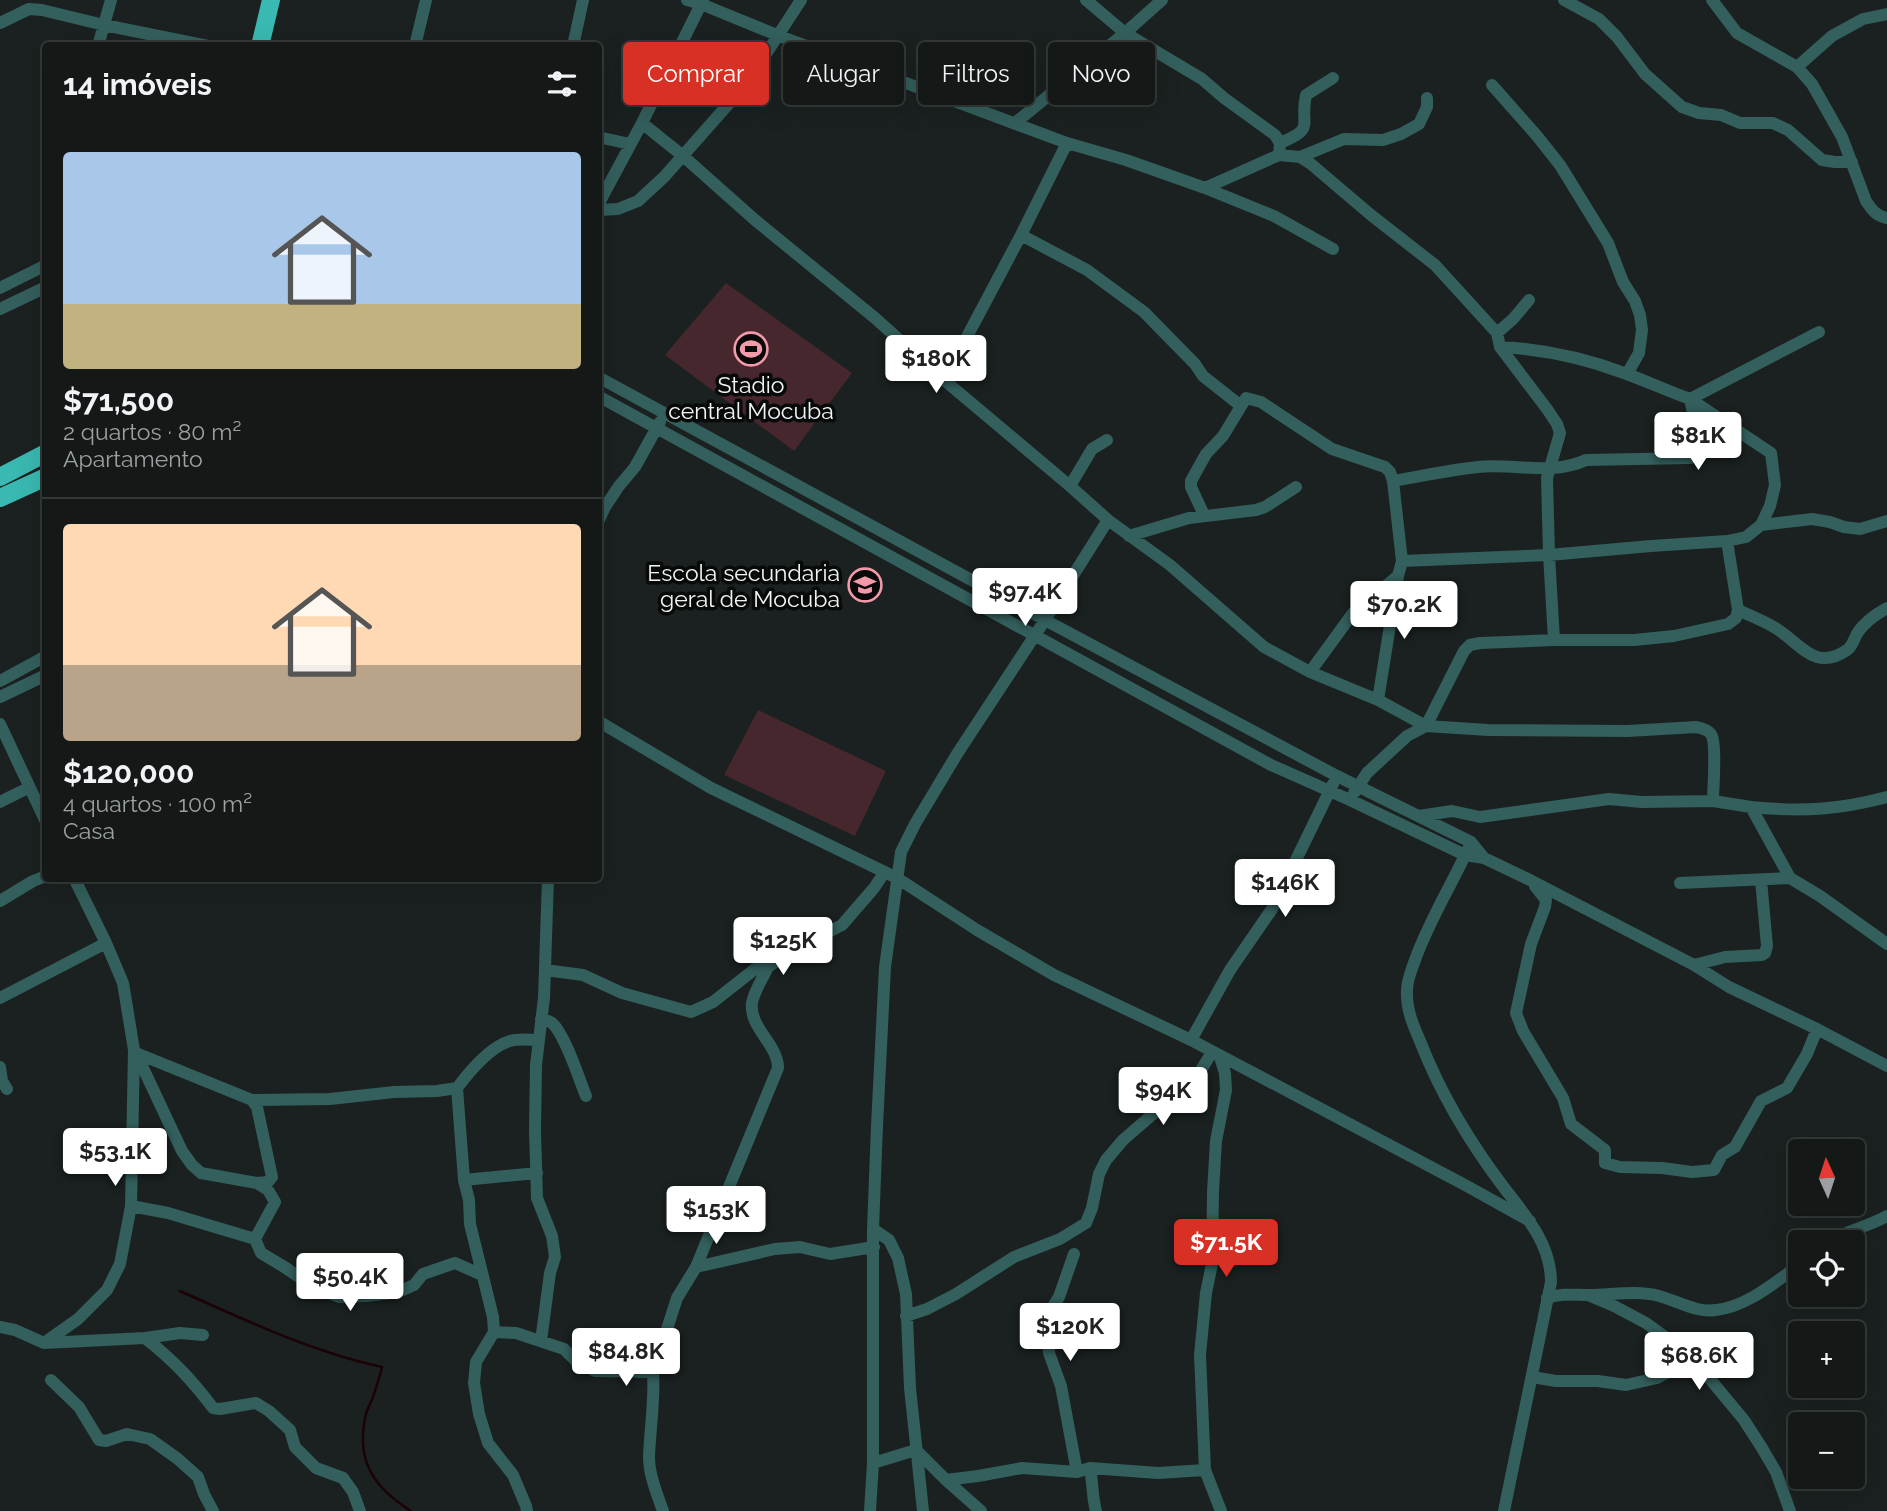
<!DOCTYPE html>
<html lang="pt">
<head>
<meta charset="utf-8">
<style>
  body { margin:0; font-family:Raleway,sans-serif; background:#212625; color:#f1f3f6; height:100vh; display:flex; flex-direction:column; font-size:26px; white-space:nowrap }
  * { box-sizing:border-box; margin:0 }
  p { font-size:23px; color:#9da0a2 }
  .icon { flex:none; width:38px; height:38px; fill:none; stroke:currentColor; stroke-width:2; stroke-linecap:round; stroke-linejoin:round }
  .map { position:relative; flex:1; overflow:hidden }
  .panel { position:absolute; left:42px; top:42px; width:560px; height:840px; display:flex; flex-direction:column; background:#141918; border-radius:7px; box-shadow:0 7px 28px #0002,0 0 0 2px #333837 }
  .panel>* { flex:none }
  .top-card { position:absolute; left:623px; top:42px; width:665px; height:63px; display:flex; gap:14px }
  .needle { width:46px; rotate:357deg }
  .fabs { position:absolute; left:1788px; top:1139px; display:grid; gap:14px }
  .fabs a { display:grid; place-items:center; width:77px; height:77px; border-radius:7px; background:#141918; box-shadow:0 7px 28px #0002,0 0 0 2px #333837; font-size:35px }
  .price { position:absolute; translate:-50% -60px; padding:0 16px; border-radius:7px; background:#fff; color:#222; font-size:23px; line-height:46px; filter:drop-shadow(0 2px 4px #0008) }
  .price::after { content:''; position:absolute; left:50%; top:42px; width:21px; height:16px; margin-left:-10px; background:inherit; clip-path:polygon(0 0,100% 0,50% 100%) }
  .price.on { background:#d93025; color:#fff }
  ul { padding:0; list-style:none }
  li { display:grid; align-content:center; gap:14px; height:371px; padding:0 21px }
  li+li { border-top:2px solid #333837 }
  li span { display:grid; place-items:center; height:217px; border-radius:7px; color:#555 }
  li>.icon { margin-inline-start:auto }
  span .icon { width:126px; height:126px; fill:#fffc; stroke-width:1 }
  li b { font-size:30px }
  h2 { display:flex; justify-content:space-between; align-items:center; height:84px; padding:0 21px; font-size:30px }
  .tag { padding:0 24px; border-radius:7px; background:#141918; box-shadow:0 7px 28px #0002,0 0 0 2px #333837; font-size:24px; line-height:63px }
  .tag.on { background:#d93025; color:#fff }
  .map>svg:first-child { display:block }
  .green { fill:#46272d }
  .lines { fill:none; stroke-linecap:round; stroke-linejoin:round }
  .stream { stroke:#1b0207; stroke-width:2.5 }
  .minor { stroke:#335f5c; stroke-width:12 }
  .highway { stroke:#39b9b1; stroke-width:18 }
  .labels { text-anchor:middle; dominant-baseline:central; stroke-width:7; stroke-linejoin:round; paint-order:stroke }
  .poi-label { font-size:23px; fill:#f1f5f5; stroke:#070a09 }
</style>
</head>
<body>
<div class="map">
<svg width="1887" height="1511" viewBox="0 0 1887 1511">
  <rect width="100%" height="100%" fill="#1a2120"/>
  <path class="green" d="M 726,283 L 852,373 L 794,451 L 665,355 Z
    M 758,710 L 886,771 L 855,836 L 724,775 Z"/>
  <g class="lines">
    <path class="stream" d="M 180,1291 C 245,1320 312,1352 382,1367 C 380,1376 377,1385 374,1394 C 372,1401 368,1407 366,1414 C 355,1460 373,1487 411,1511"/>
    <path class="minor" d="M 687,0 L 701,4 L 777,35 L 1067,143 L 1126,160 L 1205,188 L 1274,216 L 1333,249
      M 1086,0 L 1125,33 L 1202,79 L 1224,98 L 1275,135 L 1280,143 L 1279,155 L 1205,188
      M 1564,0 L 1599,19 L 1617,37 L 1645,74 L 1682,107 L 1699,113 L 1721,115 L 1740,123 L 1773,123 L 1788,130 L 1822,160 L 1835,162 L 1852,162
      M 1712,0 L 1737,33 L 1797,67 L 1812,84 L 1842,137 L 1866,201 C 1872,210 1876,216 1887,218
      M 0,23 L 29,9 L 42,10 L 104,25 L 208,46
      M 98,46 L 111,0
      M 415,46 L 426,0
      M 573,46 L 583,0
      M 1797,67 L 1832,36 L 1863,19 L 1887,14
      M 1492,85 L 1537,136 L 1560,165 L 1608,243 L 1623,282 L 1635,301 L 1640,315 L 1642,330 L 1639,353 L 1627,374
      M 642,123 L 683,156 L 755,220 L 875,318 L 944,380 L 1070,486 L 1108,520 L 1170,565 L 1264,647 L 1310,672 L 1353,613 L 1398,576 L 1402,561 L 1549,555 L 1651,546 L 1727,541 L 1746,537 L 1761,525 L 1770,506 L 1775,485 L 1771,453 L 1690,399 L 1819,332
      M 1015,123 L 1125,33 L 1162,0
      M 598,137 L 630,144
      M 1280,143 C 1317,128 1299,126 1306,95 L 1333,78
      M 1279,155 L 1300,157 L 1311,164 L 1371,215 L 1435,265 L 1497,333
      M 1300,157 L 1344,139 L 1383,140 L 1401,134 L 1419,124 L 1427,107 L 1427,98
      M 598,205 L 642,123 L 703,0
      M 598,210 L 618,209 L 638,201 L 664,177 L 747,83 L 801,0
      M 1021,235 L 1087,270 L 1144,312 L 1195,364 L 1203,376 L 1241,406
      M 0,288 L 46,265
      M 0,309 L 46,287
      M 598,377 L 1045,620 L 1337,776 L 1471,842 L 1484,858
      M 944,380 L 1021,235 L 1067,143
      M 598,396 L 1271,765 L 1350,800 L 1465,855 L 1484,858 L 1530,880 L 1694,965 L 1729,987 L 1817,1029 L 1887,1066
      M 1393,481 C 1421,476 1450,470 1478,467 C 1515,463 1551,476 1586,460 L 1690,458 L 1694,455 C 1698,438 1694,416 1690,399 C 1668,391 1646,381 1624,373 C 1584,358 1541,349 1500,347 L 1497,333 L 1513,319 L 1529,300
      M 1070,486 L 1092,449 L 1107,440
      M 1204,515 L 1191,487 L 1191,481 L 1206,454 L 1223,436 L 1246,398 L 1261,402 L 1332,449 L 1385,467 L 1390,472 L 1393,481 L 1402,561
      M 598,522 L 605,507 L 619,486 L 635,467 L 660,422
      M 1761,525 L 1812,519 L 1830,522 L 1844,527 L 1860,529 L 1887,521
      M 1129,536 L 1189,518 L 1256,510 L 1265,507 L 1296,487
      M 1738,610 C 1751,616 1765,621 1777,629 C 1801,644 1815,672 1847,650 C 1853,646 1854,638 1858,632 C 1865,622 1876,614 1887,608
      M 1554,640 L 1634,640 L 1674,636 L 1728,624 L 1736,618 L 1738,610 L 1727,541
      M 1310,672 L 1378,700 L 1426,726 L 1464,651 L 1470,645 L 1480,643 L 1554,640 L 1549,555 L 1547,478 L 1560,433 L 1557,424 L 1547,409 L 1500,347
      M 0,681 L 46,656
      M 0,697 L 46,675
      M 1378,700 L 1398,576
      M 598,721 L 711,788 L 897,878 L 977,930 L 1054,975 L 1191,1040 L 1465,1185 L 1530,1221
      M 0,724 L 46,822
      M 1354,793 L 1367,773 L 1407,736 L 1426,726 L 1488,730 L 1628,731 L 1696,727 C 1701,728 1707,729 1711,734 C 1717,743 1713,788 1713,801
      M 1887,797 C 1837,810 1803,812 1751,807 L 1790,878 L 1820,896 L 1887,944
      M 0,802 L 28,788
      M 1419,816 L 1452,811 L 1480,817 L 1609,799 L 1642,802 L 1713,801 L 1751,807
      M 1468,849 C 1451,886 1429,921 1415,960 C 1412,969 1407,980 1407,990 C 1406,1009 1413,1025 1420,1041 C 1441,1095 1470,1143 1505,1189 C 1527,1217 1551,1245 1551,1282 L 1504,1511
      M 1680,883 L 1790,878
      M 1535,886 L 1546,900 L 1545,907 L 1531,944 L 1516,1013 L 1523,1031 L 1563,1098 L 1571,1124 L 1605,1150 L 1605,1163 L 1620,1167 L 1662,1168 L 1692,1172 L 1714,1170 L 1722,1155 L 1735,1147 L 1761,1101 L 1787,1088 L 1807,1054 L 1817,1029
      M 0,901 L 33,881 L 46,876
      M 1694,965 L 1725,957 L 1762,955 L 1765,953 L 1767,946 L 1761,880
      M 545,970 L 583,975 L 622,993 L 691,1012 L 713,1002 L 755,969 L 768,967 L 790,952 L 842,925 L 874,888 L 884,873
      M 0,998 L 106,943
      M 541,1019 C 546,1020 548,1020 552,1023 C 565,1034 579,1079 586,1096
      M 1191,1040 L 1230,970 L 1272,909 L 1333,784
      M 134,1050 L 136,1053 L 252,1100 L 330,1099 L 394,1092 L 437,1091 L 457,1088 C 469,1072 490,1047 510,1041 C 519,1038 529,1040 538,1040
      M 136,1053 L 182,1151 L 192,1165 L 201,1173 L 257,1183 L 268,1190 L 275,1202 L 255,1239
      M 1220,1057 L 1225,1073 L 1226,1090 L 1216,1141 L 1213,1192 L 1212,1264 L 1206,1293 L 1200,1355 L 1205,1470 L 1221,1511
      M 0,1067 L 2,1081 L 7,1089
      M 457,1088 L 464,1180
      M 252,1100 L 257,1107 L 272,1177 L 268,1182 L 257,1183
      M 131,1206 L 168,1213 L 255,1239
      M 873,1229 L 889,1240 L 898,1258 L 906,1294 L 910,1388 L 923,1511
      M 255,1239 L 261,1253 L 286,1268 L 309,1284 L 339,1297 L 367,1296 L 398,1292 L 414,1285 L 423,1274 L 455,1263 L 482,1275
      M 1828,1242 C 1847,1230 1868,1227 1887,1216
      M 1074,1254 L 1059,1297 L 1049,1313 L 1048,1338 L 1049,1353 L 1061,1386 L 1077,1472
      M 696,1267 L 778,1068 C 778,1044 749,1028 752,1003 C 754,991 763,978 768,967
      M 1588,1295 L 1614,1306 L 1646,1323 L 1690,1355 L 1744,1420 L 1762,1448 L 1776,1472 L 1790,1511
      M 1547,1298 C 1562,1293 1574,1295 1589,1295 C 1612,1295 1637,1290 1659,1296 C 1678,1301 1696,1313 1716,1310 C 1747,1307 1776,1281 1801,1264
      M 906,1316 L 927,1309 L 956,1294 L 1014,1257 L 1060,1239 L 1086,1223 L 1092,1208 L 1099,1174 L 1106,1160 L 1123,1140 L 1198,1075 L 1212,1052
      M 0,1327 L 15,1330 L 44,1343 L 78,1319 L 107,1290 L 120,1264 L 131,1206 L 134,1050 L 123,983 L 106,943 L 74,878
      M 494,1332 L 516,1333 L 564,1349 L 576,1361 L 595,1371 L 653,1372 C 655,1401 650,1428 649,1457 C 649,1475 657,1494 663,1511
      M 145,1338 C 173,1360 192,1380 213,1408 L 220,1409 L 256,1403 L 269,1411 L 290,1430 L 295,1447 L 316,1468 L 343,1478 L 353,1492 L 360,1511
      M 541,1341 L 550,1273 L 555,1257 L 552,1236 L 537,1198 L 535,1131 L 536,1065 L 544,998 L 548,878
      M 44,1343 L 145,1338 L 180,1333 L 203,1335
      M 653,1372 L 677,1298 L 696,1267 L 775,1249 L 800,1247 L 830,1254 L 874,1247
      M 1532,1377 L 1556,1381 L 1598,1381 L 1626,1385 L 1657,1378 L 1672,1370 L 1690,1355
      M 51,1380 L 79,1407 L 99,1440 L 106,1441 L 127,1434 L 150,1439 L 178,1459 L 198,1477 L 204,1494 L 213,1511
      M 873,1463 L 916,1450 L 946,1480 L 981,1511
      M 1090,1468 L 1158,1473 L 1205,1470
      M 946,1480 L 978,1476 L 1022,1468 L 1077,1472 L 1090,1468 C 1093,1483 1092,1497 1096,1511
      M 527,1511 L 526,1506 L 513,1475 L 488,1443 L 479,1414 L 474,1383 L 476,1362 L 494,1332 L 493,1317 L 470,1224 L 469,1200 L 464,1180 L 537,1173
      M 870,1511 L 873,1463 L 873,1229 L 877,1126 L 885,967 L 901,852 L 915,824 L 957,754 L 1045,620 L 1108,520"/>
    <path class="highway" d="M 260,46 L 271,0
      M 0,477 L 46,453
      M 0,498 L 46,477"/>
  </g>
  <defs>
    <symbol id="stadium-ring" viewBox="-11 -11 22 22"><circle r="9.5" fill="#070a09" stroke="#f39aaa" stroke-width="1.5"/><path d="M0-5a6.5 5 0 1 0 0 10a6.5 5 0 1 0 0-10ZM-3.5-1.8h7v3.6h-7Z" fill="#f39aaa"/></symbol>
    <symbol id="school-ring" viewBox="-11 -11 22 22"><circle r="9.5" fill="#070a09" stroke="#f39aaa" stroke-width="1.5"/><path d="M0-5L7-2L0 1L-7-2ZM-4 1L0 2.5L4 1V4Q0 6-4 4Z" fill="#f39aaa"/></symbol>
  </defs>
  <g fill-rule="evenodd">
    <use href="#stadium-ring" x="732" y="330" width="38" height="38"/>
    <use href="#school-ring" x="846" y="566" width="38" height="38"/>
  </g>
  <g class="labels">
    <g class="poi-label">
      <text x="751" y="384">Stadio<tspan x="751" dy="26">central Mocuba</tspan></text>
      <text x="840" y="572" text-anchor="end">Escola secundaria<tspan x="840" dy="26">geral de Mocuba</tspan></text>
    </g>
  </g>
</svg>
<div class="fabs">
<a><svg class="needle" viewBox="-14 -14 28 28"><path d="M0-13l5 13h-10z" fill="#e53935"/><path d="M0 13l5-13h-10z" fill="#9da0a2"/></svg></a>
<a><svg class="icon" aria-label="locate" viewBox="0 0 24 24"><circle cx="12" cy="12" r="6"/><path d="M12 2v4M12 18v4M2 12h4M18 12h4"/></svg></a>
<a>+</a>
<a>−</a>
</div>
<b class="price" style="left:936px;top:395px">$180K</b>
<b class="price" style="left:1698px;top:472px">$81K</b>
<b class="price" style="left:1025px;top:628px">$97.4K</b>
<b class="price" style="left:1404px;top:641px">$70.2K</b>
<b class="price" style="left:1285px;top:919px">$146K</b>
<b class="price" style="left:783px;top:977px">$125K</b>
<b class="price" style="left:1163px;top:1127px">$94K</b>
<b class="price" style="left:115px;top:1188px">$53.1K</b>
<b class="price" style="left:716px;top:1246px">$153K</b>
<b class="price on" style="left:1226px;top:1279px">$71.5K</b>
<b class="price" style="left:350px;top:1313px">$50.4K</b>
<b class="price" style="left:1070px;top:1363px">$120K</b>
<b class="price" style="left:626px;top:1388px">$84.8K</b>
<b class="price" style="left:1699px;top:1392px">$68.6K</b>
<div class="top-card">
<a class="tag on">Comprar</a>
<a class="tag">Alugar</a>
<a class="tag">Filtros</a>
<a class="tag">Novo</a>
</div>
<section class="panel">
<h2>14 imóveis<svg class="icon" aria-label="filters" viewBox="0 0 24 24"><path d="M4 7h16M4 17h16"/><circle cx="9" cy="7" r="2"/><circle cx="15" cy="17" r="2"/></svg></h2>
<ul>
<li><span style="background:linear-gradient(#a9c7e8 70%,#c2b280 0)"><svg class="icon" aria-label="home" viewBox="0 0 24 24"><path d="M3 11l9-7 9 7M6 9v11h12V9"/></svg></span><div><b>$71,500</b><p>2 quartos · 80 m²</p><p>Apartamento</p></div></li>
<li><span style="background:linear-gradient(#ffd9b3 65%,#b9a48a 0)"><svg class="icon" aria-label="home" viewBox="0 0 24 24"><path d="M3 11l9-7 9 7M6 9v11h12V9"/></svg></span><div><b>$120,000</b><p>4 quartos · 100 m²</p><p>Casa</p></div></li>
</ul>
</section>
</div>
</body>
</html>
